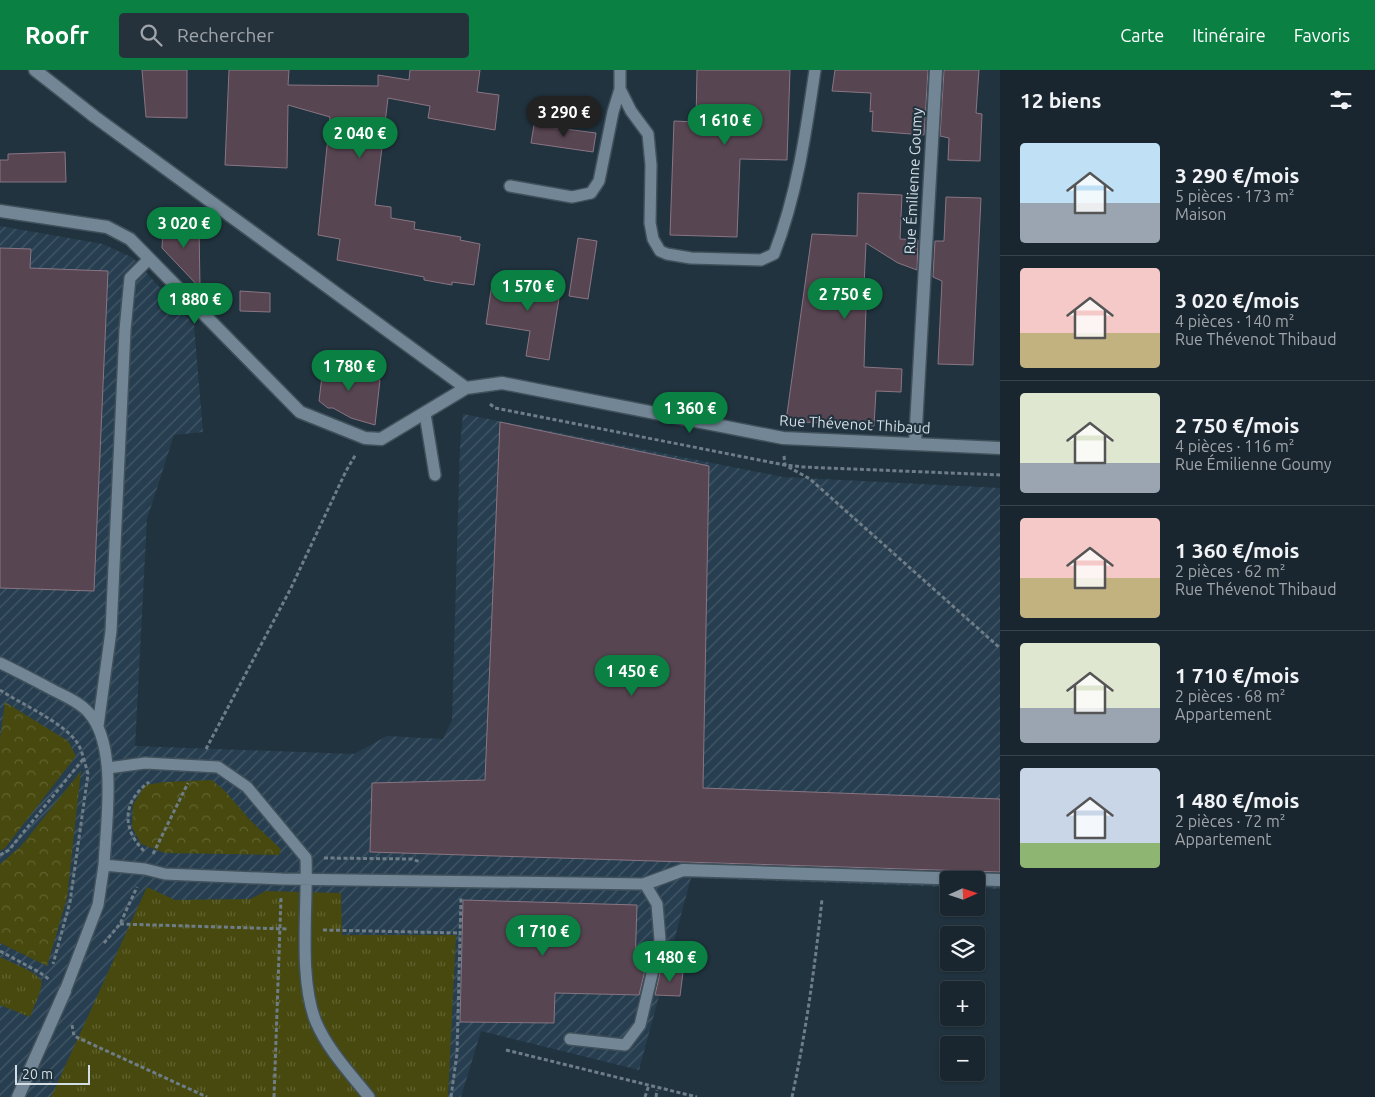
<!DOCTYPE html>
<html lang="fr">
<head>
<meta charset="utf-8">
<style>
  body { margin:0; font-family:Ubuntu,sans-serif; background:#26323b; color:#f1f3f6; height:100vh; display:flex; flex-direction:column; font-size:19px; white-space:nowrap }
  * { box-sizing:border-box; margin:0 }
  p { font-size:16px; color:#9fa5aa }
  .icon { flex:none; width:28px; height:28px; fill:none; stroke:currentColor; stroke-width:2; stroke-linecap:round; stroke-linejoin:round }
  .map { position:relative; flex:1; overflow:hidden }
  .sheet { display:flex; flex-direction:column; background:#19262f; width:375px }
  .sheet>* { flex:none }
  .needle { width:32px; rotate:87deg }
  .fabs { position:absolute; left:940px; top:801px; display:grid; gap:10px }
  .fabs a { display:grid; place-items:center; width:45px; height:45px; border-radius:5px; background:#19262f; box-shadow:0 1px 4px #0004,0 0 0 1px #37434b; font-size:25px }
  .scale { position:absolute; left:15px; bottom:12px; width:75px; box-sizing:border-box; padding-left:5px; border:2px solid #d2dde5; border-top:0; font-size:14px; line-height:18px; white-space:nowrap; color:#d2dde5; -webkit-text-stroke:4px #21333f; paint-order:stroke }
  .price { position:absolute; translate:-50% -42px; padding:0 11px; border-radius:18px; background:#0b8043; color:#fff; font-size:16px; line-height:32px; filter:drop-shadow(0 1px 2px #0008) }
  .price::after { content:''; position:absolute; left:50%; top:30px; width:15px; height:11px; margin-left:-8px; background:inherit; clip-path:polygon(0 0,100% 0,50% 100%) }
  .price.selected { background:#222; color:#fff }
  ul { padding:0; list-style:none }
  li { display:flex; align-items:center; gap:15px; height:125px; padding:0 20px }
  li+li { border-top:1px solid #37434b }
  li span { display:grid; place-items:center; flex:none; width:140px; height:100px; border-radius:5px; color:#555 }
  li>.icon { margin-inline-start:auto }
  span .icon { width:60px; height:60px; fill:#fffc; stroke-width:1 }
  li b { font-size:21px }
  h2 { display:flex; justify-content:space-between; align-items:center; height:60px; padding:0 20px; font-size:21px }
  header { display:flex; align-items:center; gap:30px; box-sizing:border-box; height:70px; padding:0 25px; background:#0b8043; color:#fff }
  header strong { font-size:24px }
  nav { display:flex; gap:28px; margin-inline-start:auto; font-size:18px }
  .search { width:350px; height:45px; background:#26323b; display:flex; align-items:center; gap:12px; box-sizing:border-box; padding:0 18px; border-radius:5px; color:#9fa5aa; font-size:19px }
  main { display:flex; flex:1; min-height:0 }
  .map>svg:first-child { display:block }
  .industrial { fill:url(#industrial-furrows) }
  .grass { fill:url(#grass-tufts) }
  .park { fill:url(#park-crowns) }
  .building { fill:#584552; stroke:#897583 }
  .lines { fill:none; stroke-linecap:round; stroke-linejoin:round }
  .service-casing { stroke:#41515b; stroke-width:14 }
  .minor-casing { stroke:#41515b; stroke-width:15 }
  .path { stroke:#6e7d87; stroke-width:3; stroke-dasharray:4 2.5; stroke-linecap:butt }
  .service { stroke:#728695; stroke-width:11 }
  .minor { stroke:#728695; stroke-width:12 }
  .labels { text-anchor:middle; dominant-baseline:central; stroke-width:4; stroke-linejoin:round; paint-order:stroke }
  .street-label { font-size:15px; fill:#d2dde5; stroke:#21333f }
</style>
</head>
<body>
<header>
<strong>Roofr</strong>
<div class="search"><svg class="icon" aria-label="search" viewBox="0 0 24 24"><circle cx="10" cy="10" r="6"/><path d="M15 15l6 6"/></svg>Rechercher</div>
<nav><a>Carte</a><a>Itinéraire</a><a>Favoris</a></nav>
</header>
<main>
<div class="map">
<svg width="1000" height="1027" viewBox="0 0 1000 1027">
  <defs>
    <pattern id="industrial-furrows" width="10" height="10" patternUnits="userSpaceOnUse" patternTransform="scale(1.25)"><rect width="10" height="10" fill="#263e4f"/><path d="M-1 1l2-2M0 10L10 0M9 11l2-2" fill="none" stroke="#455968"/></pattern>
    <pattern id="grass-tufts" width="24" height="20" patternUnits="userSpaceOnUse" patternTransform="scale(1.25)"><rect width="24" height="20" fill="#47490e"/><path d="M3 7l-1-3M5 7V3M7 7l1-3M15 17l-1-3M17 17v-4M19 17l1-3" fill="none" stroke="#616331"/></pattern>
    <pattern id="park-crowns" width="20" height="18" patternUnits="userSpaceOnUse" patternTransform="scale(1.25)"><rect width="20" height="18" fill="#47490e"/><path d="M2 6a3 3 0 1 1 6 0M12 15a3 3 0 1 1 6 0" fill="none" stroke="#616331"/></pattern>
  </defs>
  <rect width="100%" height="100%" fill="#21333f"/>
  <path class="industrial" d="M 0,156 L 103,174 L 133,188 L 194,255 L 203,362 L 174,365 L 147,449 L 135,676 L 354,684 L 387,666 L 443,669 L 452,650 L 460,376 L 463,344 L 783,407 L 1000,418 L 1000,819 L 976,818 L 976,810 L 949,810 L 949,817 L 691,808 L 639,1000 L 481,961 L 461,1027 L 0,1027 Z"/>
  <path class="grass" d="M 147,817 L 175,830 L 250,829 L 266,821 L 341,823 L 342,865 L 456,865 L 448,1027 L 51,1027 Z
    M 0,887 C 8,891 37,902 41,910 C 44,917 33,939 30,947 L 0,935 Z"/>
  <path class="park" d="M 5,632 L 68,671 L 76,686 L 5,778 L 0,781 L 0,669 Z
    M 81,701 L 67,828 L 47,896 L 0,873 L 0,794 L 21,776 Z
    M 212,710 L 225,721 L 251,751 L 281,779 L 279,785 L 165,783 L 141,774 L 132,757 L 133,735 L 145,715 L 164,712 Z"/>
  <path class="building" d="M 142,0 L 187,0 L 187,48 L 146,47 Z
    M 229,0 L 289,0 L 288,15 L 378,16 L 378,5 L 409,10 L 410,0 L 480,0 L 477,22 L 499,25 L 495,60 L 428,48 L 430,36 L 388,28 L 375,135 L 391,137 L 391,148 L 415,152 L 414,159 L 461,167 L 460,170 L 480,174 L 474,215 L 452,212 L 452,215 L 424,210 L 424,207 L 337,190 L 340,169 L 318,165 L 330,47 L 288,35 L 287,98 L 225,95 Z
    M 697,0 L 790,0 L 787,90 L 740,89 L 737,167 L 670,165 L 674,51 L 696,52 Z
    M 835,0 L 928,0 L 924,65 L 872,61 L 873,41 L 870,42 L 871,23 L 832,21 Z
    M 944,0 L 979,0 L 976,43 L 982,44 L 980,91 L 948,90 L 949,68 L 940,66 Z
    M 534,55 L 596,63 L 593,82 L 531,73 Z
    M 65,82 L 66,112 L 0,112 L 0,90 L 8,90 L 8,84 Z
    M 858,123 L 902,125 L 900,169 L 918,170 L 917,200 L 898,193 L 866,173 L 863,237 L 866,237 L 864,297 L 902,299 L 901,322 L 876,321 L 874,356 L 786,351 L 812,164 L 857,166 Z
    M 946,127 L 981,128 L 973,295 L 938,294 L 942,211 L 933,207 L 935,171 L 944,171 Z
    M 199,156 L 200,218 L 162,178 L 163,158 Z
    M 578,168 L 597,171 L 588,229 L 569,226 Z
    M 0,178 L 31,179 L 30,198 L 108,201 L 94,521 L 0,518 Z
    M 534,206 L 562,210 L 549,290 L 526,286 L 530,261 L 486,254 L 492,214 L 533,220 Z
    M 240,221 L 270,223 L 270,242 L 240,241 Z
    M 324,289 L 349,290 L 347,304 L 380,310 L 375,355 L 351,348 L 333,338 L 328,338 L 319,331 Z
    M 500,352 L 709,396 L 703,718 L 1000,729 L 1000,802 L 370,782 L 372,713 L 485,710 Z
    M 463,830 L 637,835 L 635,895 L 646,896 L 639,925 L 555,923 L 554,953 L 460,952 Z
    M 661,899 L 683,902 L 680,926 L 655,925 Z"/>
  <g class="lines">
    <defs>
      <path id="service" d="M 620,0 L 620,19 L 631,41 L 648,64 L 651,95 L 650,153 L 653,169 L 660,181 L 667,184 L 691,188 L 761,190 L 774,184 C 797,125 806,62 815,0
        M 510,116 L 572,127 L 591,123 L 599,111 L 613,42 L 620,19
        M 425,344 L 435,405
        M 0,593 C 17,601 34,610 51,619 C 64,626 80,632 89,643 C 118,676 106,754 104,795
        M 98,656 L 111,561 L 125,260 L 130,208 L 149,189
        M 108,698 L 145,693 L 218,697 L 247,717 L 306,788 C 308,836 298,908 316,952 C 328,980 350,1003 369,1027
        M 65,921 L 98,835 L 104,795 L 145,799 L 165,804 L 282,809 L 645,814 L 657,834 L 660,870 L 640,955 L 625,975 L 570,969"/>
      <path id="minor" d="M 35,0 L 95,47 L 466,318
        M 0,141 L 107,157 L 130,169 L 300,342 L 365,368 L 381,369 L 466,318 L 502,313 L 783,368 L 1000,378
        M 915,374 L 936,0
        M 645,814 L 683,800 L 1000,810
        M 18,1027 L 65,921"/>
    </defs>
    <use href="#service" class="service-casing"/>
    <use href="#minor" class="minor-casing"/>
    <path class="path" d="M 490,334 L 495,338 L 785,395 L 803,397 L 1000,405
      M 784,386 L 785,395 L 810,409 L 1000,578
      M 0,620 C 21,634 65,653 78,674 C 83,683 85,694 88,704 L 70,832 L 53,894
      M 206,679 L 290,520 L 346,401 L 356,384
      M 144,781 C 121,758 123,731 149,712
      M 153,784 L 188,713
      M 0,785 L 9,780 L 84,688
      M 324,788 L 412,789 L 420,792
      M 120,854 L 287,859
      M 323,860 L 460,863
      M 104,873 L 120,854 L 137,817
      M 0,881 L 39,902 L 50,910
      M 72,955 L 74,966 L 207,1027
      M 506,980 L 697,1027
      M 274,1027 L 281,828
      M 451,1027 L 457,983 L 461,828
      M 645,1027 L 649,1015
      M 656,1027 L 657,1020
      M 792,1027 C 806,962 815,896 822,829"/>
    <use href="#service" class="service"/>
    <use href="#minor" class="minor"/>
  </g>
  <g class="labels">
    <g class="street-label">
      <text transform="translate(913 111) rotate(-87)">Rue Émilienne Goumy</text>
      <text transform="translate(855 354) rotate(3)">Rue Thévenot Thibaud</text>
    </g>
  </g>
</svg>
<div class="fabs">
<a><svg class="needle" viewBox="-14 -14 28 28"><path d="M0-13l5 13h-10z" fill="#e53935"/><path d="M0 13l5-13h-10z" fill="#9fa5aa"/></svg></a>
<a><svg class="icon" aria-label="layers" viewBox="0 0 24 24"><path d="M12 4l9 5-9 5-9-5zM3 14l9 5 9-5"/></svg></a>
<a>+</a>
<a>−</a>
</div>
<div class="scale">20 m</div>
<b class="price selected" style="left:564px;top:68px">3 290 €</b>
<b class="price" style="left:725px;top:76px">1 610 €</b>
<b class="price" style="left:360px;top:89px">2 040 €</b>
<b class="price" style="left:184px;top:179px">3 020 €</b>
<b class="price" style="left:528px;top:242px">1 570 €</b>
<b class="price" style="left:845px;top:250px">2 750 €</b>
<b class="price" style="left:195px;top:255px">1 880 €</b>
<b class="price" style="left:349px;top:322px">1 780 €</b>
<b class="price" style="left:690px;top:364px">1 360 €</b>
<b class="price" style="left:632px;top:627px">1 450 €</b>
<b class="price" style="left:543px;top:887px">1 710 €</b>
<b class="price" style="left:670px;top:913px">1 480 €</b>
</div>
<section class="sheet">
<h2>12 biens<svg class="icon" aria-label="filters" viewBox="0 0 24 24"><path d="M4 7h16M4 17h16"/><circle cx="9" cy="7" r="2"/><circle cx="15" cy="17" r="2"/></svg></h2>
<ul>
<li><span style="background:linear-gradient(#bfe0f5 60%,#9aa5b1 0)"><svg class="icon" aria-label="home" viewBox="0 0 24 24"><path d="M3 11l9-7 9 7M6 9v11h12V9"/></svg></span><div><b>3 290 €/mois</b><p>5 pièces · 173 m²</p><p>Maison</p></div></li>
<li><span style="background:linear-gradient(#f6c9c9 65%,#c2b280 0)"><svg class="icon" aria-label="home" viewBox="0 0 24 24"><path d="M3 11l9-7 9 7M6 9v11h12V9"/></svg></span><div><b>3 020 €/mois</b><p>4 pièces · 140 m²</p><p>Rue Thévenot Thibaud</p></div></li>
<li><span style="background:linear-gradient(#dfe7d0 70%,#9aa5b1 0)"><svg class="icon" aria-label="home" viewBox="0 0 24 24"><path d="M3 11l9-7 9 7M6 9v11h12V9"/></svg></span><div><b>2 750 €/mois</b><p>4 pièces · 116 m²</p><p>Rue Émilienne Goumy</p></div></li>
<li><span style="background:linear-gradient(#f6c9c9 60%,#c2b280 0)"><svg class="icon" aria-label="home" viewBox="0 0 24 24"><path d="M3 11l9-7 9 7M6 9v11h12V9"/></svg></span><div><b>1 360 €/mois</b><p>2 pièces · 62 m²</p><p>Rue Thévenot Thibaud</p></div></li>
<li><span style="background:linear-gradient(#dfe7d0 65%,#9aa5b1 0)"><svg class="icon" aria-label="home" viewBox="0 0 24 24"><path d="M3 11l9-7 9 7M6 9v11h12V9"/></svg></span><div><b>1 710 €/mois</b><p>2 pièces · 68 m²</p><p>Appartement</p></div></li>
<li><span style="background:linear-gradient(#c9d6e8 75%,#8fb573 0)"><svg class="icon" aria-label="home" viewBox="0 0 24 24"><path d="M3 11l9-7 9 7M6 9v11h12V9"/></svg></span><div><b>1 480 €/mois</b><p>2 pièces · 72 m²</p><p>Appartement</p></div></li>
</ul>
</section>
</main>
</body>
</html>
